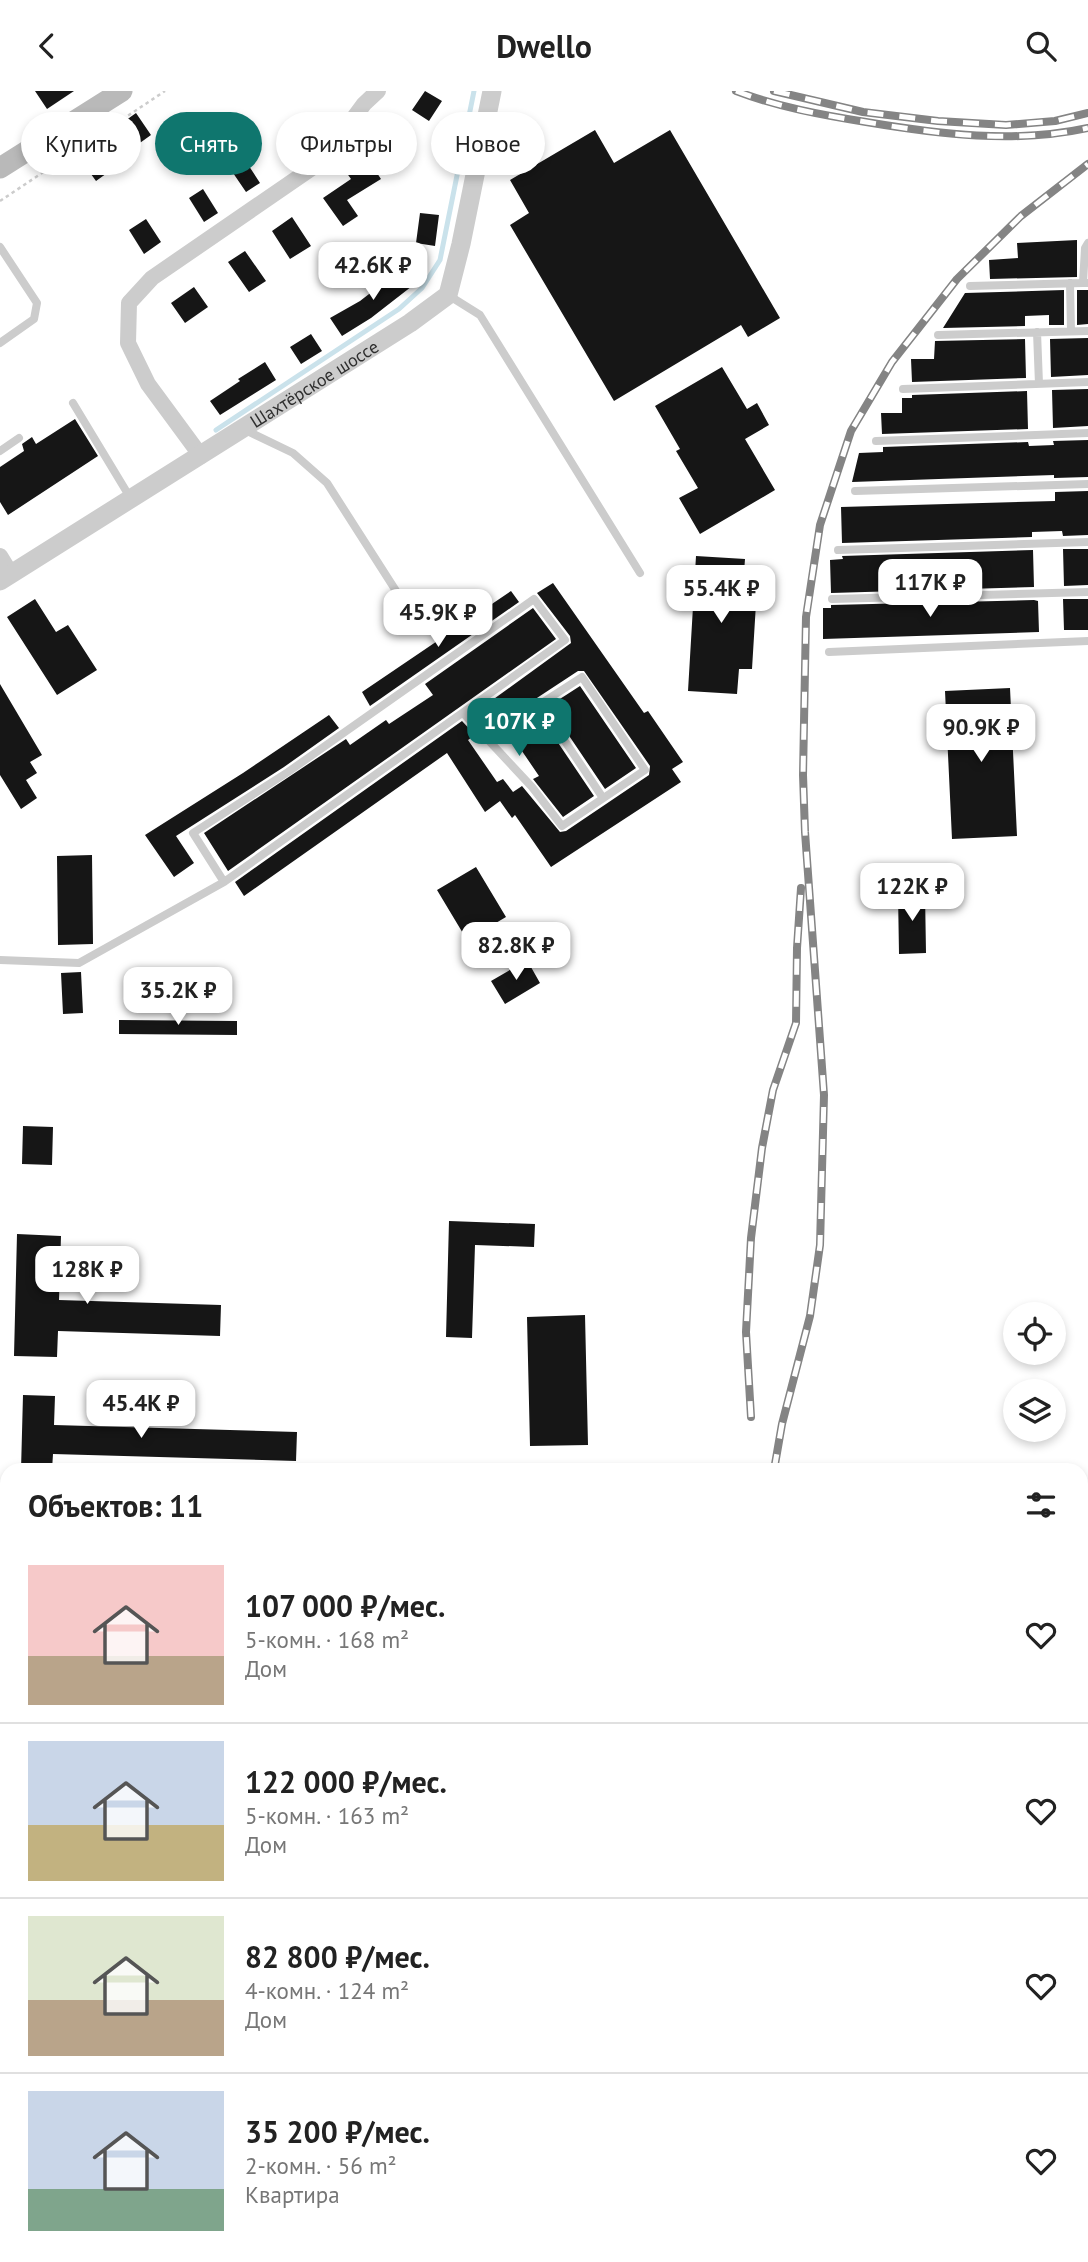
<!DOCTYPE html>
<html lang="ru">
<head>
<meta charset="utf-8">
<style>
  body { margin:0; font-family:"PT Sans",sans-serif; background:#f2f2f2; color:#222; height:100vh; display:flex; flex-direction:column; font-size:26px; white-space:nowrap }
  * { box-sizing:border-box; margin:0 }
  p { font-size:23px; color:#767676 }
  .icon { flex:none; width:38px; height:38px; fill:none; stroke:currentColor; stroke-width:2; stroke-linecap:round; stroke-linejoin:round }
  .map { position:relative; flex:1; overflow:hidden }
  .drawer { position:absolute; left:0px; top:1372px; width:1088px; height:800px; display:flex; flex-direction:column; background:#fff; border-radius:21px 21px 0 0; box-shadow:0 4px 10px #0003 }
  .drawer>* { flex:none }
  .banner { position:absolute; left:21px; top:21px; width:700px; height:63px; display:flex; gap:14px }
  .fabs { position:absolute; left:1003px; top:1211px; display:grid; gap:14px }
  .fabs a { display:grid; place-items:center; width:63px; height:63px; border-radius:50%; background:#fff; box-shadow:0 4px 10px #0003; font-size:35px }
  .price { position:absolute; translate:-50% -60px; padding:0 16px; border-radius:14px; background:#fff; color:#222; font-size:23px; line-height:46px; filter:drop-shadow(0 2px 4px #0008) }
  .price::after { content:''; position:absolute; left:50%; top:42px; width:21px; height:16px; margin-left:-10px; background:inherit; clip-path:polygon(0 0,100% 0,50% 100%) }
  .price.current { background:#0f766e; color:#fff }
  ul { padding:0; list-style:none }
  li { display:flex; align-items:center; gap:21px; height:175px; padding:0 28px }
  li+li { border-top:2px solid #e0e0e0 }
  li span { display:grid; place-items:center; flex:none; width:196px; height:140px; border-radius:0px; color:#555 }
  li>.icon { margin-inline-start:auto }
  span .icon { width:84px; height:84px; fill:#fffc; stroke-width:1 }
  li b { font-size:30px }
  h2 { display:flex; justify-content:space-between; align-items:center; height:84px; padding:0 28px; font-size:30px }
  .chip { padding:0 24px; border-radius:32px; background:#fff; box-shadow:0 4px 10px #0003; font-size:24px; line-height:63px }
  .chip.current { background:#0f766e; color:#fff }
  header { display:flex; justify-content:space-between; align-items:center; height:91px; padding:0 28px; background:#fff; font-size:32px; font-weight:800 }
  .map>svg:first-child { display:block }
  .lines { fill:none; stroke-linecap:round; stroke-linejoin:round }
  .stream { stroke:#cae2eb; stroke-width:5 }
  .building { fill:#161616 }
  .path { stroke:#ccc; stroke-width:2.5; stroke-dasharray:3.5 3.5; stroke-linecap:butt }
  .service { stroke:#ccc; stroke-width:8 }
  .minor { stroke:#ccc; stroke-width:16 }
  .tertiary { stroke:#ccc; stroke-width:19 }
  .secondary { stroke:#b9b9b9; stroke-width:21 }
  .rail-casing { stroke:#848484; stroke-width:8 }
  .rail { stroke:#fff; stroke-width:5; stroke-dasharray:16; stroke-linecap:butt }
  .labels { text-anchor:middle; dominant-baseline:central; stroke-width:7; stroke-linejoin:round; paint-order:stroke }
  .street-label { font-size:18px; fill:#2f2f2f; stroke:#fff }
</style>
</head>
<body>
<header><svg class="icon" aria-label="back" viewBox="0 0 24 24"><path d="M15 5l-7 7 7 7"/></svg>Dwello<svg class="icon" aria-label="search" viewBox="0 0 24 24"><circle cx="10" cy="10" r="6"/><path d="M15 15l6 6"/></svg></header>
<div class="map">
<svg width="1088" height="2171" viewBox="0 0 1088 2171">
  <rect width="100%" height="100%" fill="#fff"/>
  <g class="lines">
    <path class="stream" d="M 216,339 L 399,218 L 422,197 L 440,169 L 474,0"/>
  </g>
  <path class="building" d="M 35,0 L 74,0 L 47,18 Z
    M 425,0 L 442,10 L 429,30 L 412,19 Z
    M 136,22 L 151,44 L 137,54 L 122,32 Z
    M 437,38 L 457,42 L 453,66 L 433,62 Z
    M 595,39 L 614,72 L 670,39 L 780,227 L 748,246 L 741,234 L 614,310 L 510,134 L 529,122 L 510,89 Z
    M 297,40 L 307,57 L 293,66 L 283,49 Z
    M 99,50 L 117,75 L 96,90 L 78,65 Z
    M 367,67 L 381,88 L 347,109 L 358,125 L 343,135 L 323,107 L 351,88 L 346,81 Z
    M 245,69 L 260,92 L 246,101 L 231,79 Z
    M 203,98 L 218,122 L 204,131 L 189,107 Z
    M 420,122 L 439,124 L 435,155 L 416,152 Z
    M 292,126 L 311,155 L 290,168 L 272,140 Z
    M 146,128 L 161,151 L 144,163 L 129,139 Z
    M 1077,149 L 1077,186 L 990,188 L 989,169 L 1018,167 L 1017,152 Z
    M 245,160 L 266,190 L 249,201 L 228,171 Z
    M 404,176 L 416,192 L 371,227 L 342,245 L 330,227 L 360,210 Z
    M 194,196 L 208,216 L 185,232 L 171,212 Z
    M 1064,199 L 1064,234 L 1049,234 L 1049,224 L 1025,225 L 1025,235 L 943,237 L 965,202 Z
    M 1077,199 L 1088,199 L 1088,233 L 1077,234 Z
    M 311,243 L 322,260 L 301,273 L 290,256 Z
    M 1088,247 L 1088,284 L 1051,286 L 1050,248 Z
    M 1025,248 L 1026,287 L 912,291 L 911,268 L 934,268 L 935,250 Z
    M 265,271 L 276,289 L 220,324 L 210,310 L 240,290 L 238,288 Z
    M 722,276 L 747,318 L 757,312 L 769,334 L 745,348 L 775,399 L 700,443 L 679,407 L 698,397 L 676,360 L 680,358 L 655,315 Z
    M 1088,298 L 1088,335 L 1053,337 L 1052,299 Z
    M 1027,300 L 1028,338 L 882,343 L 881,322 L 902,322 L 902,307 L 912,307 L 912,304 Z
    M 75,328 L 98,365 L 8,424 L 0,411 L 0,376 L 24,360 L 22,353 L 32,346 L 36,353 Z
    M 1088,349 L 1088,386 L 1054,387 L 1054,384 L 852,391 L 859,362 L 883,361 L 883,356 L 1028,351 L 1029,355 L 1054,354 L 1053,350 Z
    M 1088,400 L 1088,444 L 1063,445 L 1062,440 L 1032,441 L 1032,446 L 842,452 L 841,416 L 1055,410 L 1055,401 Z
    M 1063,458 L 1088,458 L 1088,494 L 1064,495 Z
    M 1033,459 L 1034,496 L 831,502 L 830,469 L 843,468 L 842,465 Z
    M 696,465 L 745,468 L 743,495 L 757,496 L 752,578 L 739,578 L 737,603 L 688,600 Z
    M 553,492 L 644,622 L 648,620 L 683,671 L 672,678 L 681,691 L 551,776 L 515,724 L 512,727 L 500,710 L 485,721 L 447,662 L 244,805 L 235,791 L 462,630 L 475,644 L 468,649 L 497,691 L 503,688 L 513,701 L 522,695 L 560,741 L 566,740 L 649,684 L 650,675 L 584,580 L 578,580 L 502,630 L 500,627 L 486,637 L 473,623 L 571,552 L 570,545 L 537,502 Z
    M 511,500 L 519,511 L 370,615 L 362,601 Z
    M 35,508 L 56,541 L 68,534 L 97,579 L 57,604 L 7,526 Z
    M 1063,508 L 1088,508 L 1088,539 L 1064,539 Z
    M 1034,509 L 1038,510 L 1039,541 L 823,548 L 823,517 L 831,517 L 831,514 Z
    M 533,517 L 556,548 L 228,780 L 204,742 L 346,648 L 350,654 L 386,629 L 389,633 L 433,604 L 425,593 Z
    M 0,593 L 42,664 L 30,671 L 37,682 L 26,689 L 37,707 L 21,718 L 0,684 Z
    M 580,595 L 636,677 L 605,698 L 549,615 Z
    M 1010,597 L 1017,745 L 952,748 L 945,600 Z
    M 538,622 L 594,705 L 563,726 L 533,688 L 539,685 L 509,641 Z
    M 329,624 L 339,637 L 284,676 L 176,745 L 194,772 L 174,786 L 145,744 L 243,682 Z
    M 92,764 L 93,853 L 58,854 L 57,765 Z
    M 476,776 L 506,826 L 467,849 L 437,799 Z
    M 898,802 L 925,802 L 926,862 L 899,863 Z
    M 527,869 L 540,892 L 505,913 L 491,890 Z
    M 81,881 L 83,922 L 63,923 L 61,882 Z
    M 119,929 L 237,930 L 237,944 L 119,943 Z
    M 23,1035 L 53,1036 L 52,1074 L 22,1073 Z
    M 449,1130 L 535,1133 L 534,1156 L 475,1154 L 472,1247 L 446,1246 Z
    M 17,1143 L 61,1145 L 59,1209 L 221,1214 L 220,1245 L 58,1240 L 57,1266 L 14,1265 Z
    M 585,1224 L 588,1354 L 530,1355 L 527,1226 Z
    M 23,1304 L 55,1305 L 54,1334 L 297,1341 L 296,1370 L 53,1363 L 52,1379 L 21,1379 Z"/>
  <g class="lines">
    <path class="path" d="M 0,110 L 165,0"/>
    <path class="service" d="M 1088,152 L 1085,157 L 1083,192 L 1088,192
      M 0,156 L 37,212 L 34,228 L 0,252
      M 1070,192 L 1071,240
      M 970,195 L 1083,192
      M 448,204 L 480,224 L 640,482
      M 1037,241 L 1039,293
      M 938,244 L 1088,240
      M 903,298 L 1088,291
      M 73,312 L 131,408
      M 243,338 L 293,362 L 327,392 L 414,528
      M 876,350 L 1088,342
      M 0,360 L 19,347
      M 855,400 L 1088,393
      M 838,459 L 1088,451
      M 832,508 L 1088,501
      M 829,561 L 1088,550
      M 540,613 L 603,707
      M 463,622 L 532,696 L 562,735 L 645,679 L 582,586 L 486,648
      M 0,869 L 79,872 L 224,791 L 565,549 L 534,508 L 288,681 L 193,742 L 224,791
      M 359,2171 L 365,2165"/>
    <path class="minor" d="M 201,365 L 148,293 L 128,252 L 129,212 L 152,187 L 312,77 L 336,51 L 364,13 L 378,0
      M 0,465 L 11,483
      M 1082,1438 L 1088,1444
      M 1082,1506 L 1088,1504
      M 0,1593 L 7,1593
      M 1082,1605 L 1088,1604
      M 1082,1969 L 1088,2009
      M 884,2165 L 886,2171"/>
    <path class="tertiary" id="s1" d="M 0,490 L 410,232 L 448,204 L 461,153 L 492,0"/>
    <path class="secondary" d="M 0,77 L 122,0"/>
    <defs>
      <path id="rail" d="M 736,0 C 778,16 822,24 866,31 C 938,43 1015,53 1088,37
        M 774,0 L 863,21 L 938,30 L 1006,34 L 1055,30 L 1088,22
        M 751,1326 L 746,1241 L 751,1147 L 762,1057 L 773,999 L 796,932 L 797,857 L 801,797
        M 774,1379 L 782,1333 L 810,1225 L 820,1154 L 824,1004 L 805,741 L 803,684 L 806,526 L 820,434 L 851,340 L 892,271 L 957,188 L 1021,125 L 1088,73
        M 589,2171 L 591,2165"/>
    </defs>
    <use href="#rail" class="rail-casing"/>
    <use href="#rail" class="rail"/>
  </g>
  <g class="labels">
    <g class="street-label">
      <text stroke="none"><textPath href="#s1" startOffset="371">Шахтёрское шоссе</textPath></text>
    </g>
  </g>
</svg>
<div class="fabs">
<a><svg class="icon" aria-label="locate" viewBox="0 0 24 24"><circle cx="12" cy="12" r="6"/><path d="M12 2v4M12 18v4M2 12h4M18 12h4"/></svg></a>
<a><svg class="icon" aria-label="layers" viewBox="0 0 24 24"><path d="M12 4l9 5-9 5-9-5zM3 14l9 5 9-5"/></svg></a>
</div>
<b class="price" style="left:373px;top:211px">42.6K ₽</b>
<b class="price" style="left:930px;top:528px">117K ₽</b>
<b class="price" style="left:721px;top:534px">55.4K ₽</b>
<b class="price" style="left:438px;top:558px">45.9K ₽</b>
<b class="price current" style="left:519px;top:667px">107K ₽</b>
<b class="price" style="left:981px;top:673px">90.9K ₽</b>
<b class="price" style="left:912px;top:832px">122K ₽</b>
<b class="price" style="left:516px;top:891px">82.8K ₽</b>
<b class="price" style="left:178px;top:936px">35.2K ₽</b>
<b class="price" style="left:87px;top:1215px">128K ₽</b>
<b class="price" style="left:141px;top:1349px">45.4K ₽</b>
<div class="banner">
<a class="chip">Купить</a>
<a class="chip current">Снять</a>
<a class="chip">Фильтры</a>
<a class="chip">Новое</a>
</div>
<section class="drawer">
<h2>Объектов: 11<svg class="icon" aria-label="filters" viewBox="0 0 24 24"><path d="M4 7h16M4 17h16"/><circle cx="9" cy="7" r="2"/><circle cx="15" cy="17" r="2"/></svg></h2>
<ul>
<li><span style="background:linear-gradient(#f6c9c9 65%,#b9a48a 0)"><svg class="icon" aria-label="home" viewBox="0 0 24 24"><path d="M3 11l9-7 9 7M6 9v11h12V9"/></svg></span><div><b>107 000 ₽/мес.</b><p>5-комн. · 168 m²</p><p>Дом</p></div><svg class="icon" aria-label="heart" viewBox="0 0 24 24"><path d="M12 20l-8-8c-3-5 5-10 8-4 3-6 11-1 8 4z"/></svg></li>
<li><span style="background:linear-gradient(#c9d6e8 60%,#c2b280 0)"><svg class="icon" aria-label="home" viewBox="0 0 24 24"><path d="M3 11l9-7 9 7M6 9v11h12V9"/></svg></span><div><b>122 000 ₽/мес.</b><p>5-комн. · 163 m²</p><p>Дом</p></div><svg class="icon" aria-label="heart" viewBox="0 0 24 24"><path d="M12 20l-8-8c-3-5 5-10 8-4 3-6 11-1 8 4z"/></svg></li>
<li><span style="background:linear-gradient(#dfe7d0 60%,#b9a48a 0)"><svg class="icon" aria-label="home" viewBox="0 0 24 24"><path d="M3 11l9-7 9 7M6 9v11h12V9"/></svg></span><div><b>82 800 ₽/мес.</b><p>4-комн. · 124 m²</p><p>Дом</p></div><svg class="icon" aria-label="heart" viewBox="0 0 24 24"><path d="M12 20l-8-8c-3-5 5-10 8-4 3-6 11-1 8 4z"/></svg></li>
<li><span style="background:linear-gradient(#c9d6e8 70%,#7fa58c 0)"><svg class="icon" aria-label="home" viewBox="0 0 24 24"><path d="M3 11l9-7 9 7M6 9v11h12V9"/></svg></span><div><b>35 200 ₽/мес.</b><p>2-комн. · 56 m²</p><p>Квартира</p></div><svg class="icon" aria-label="heart" viewBox="0 0 24 24"><path d="M12 20l-8-8c-3-5 5-10 8-4 3-6 11-1 8 4z"/></svg></li>
</ul>
</section>
</div>
</body>
</html>
